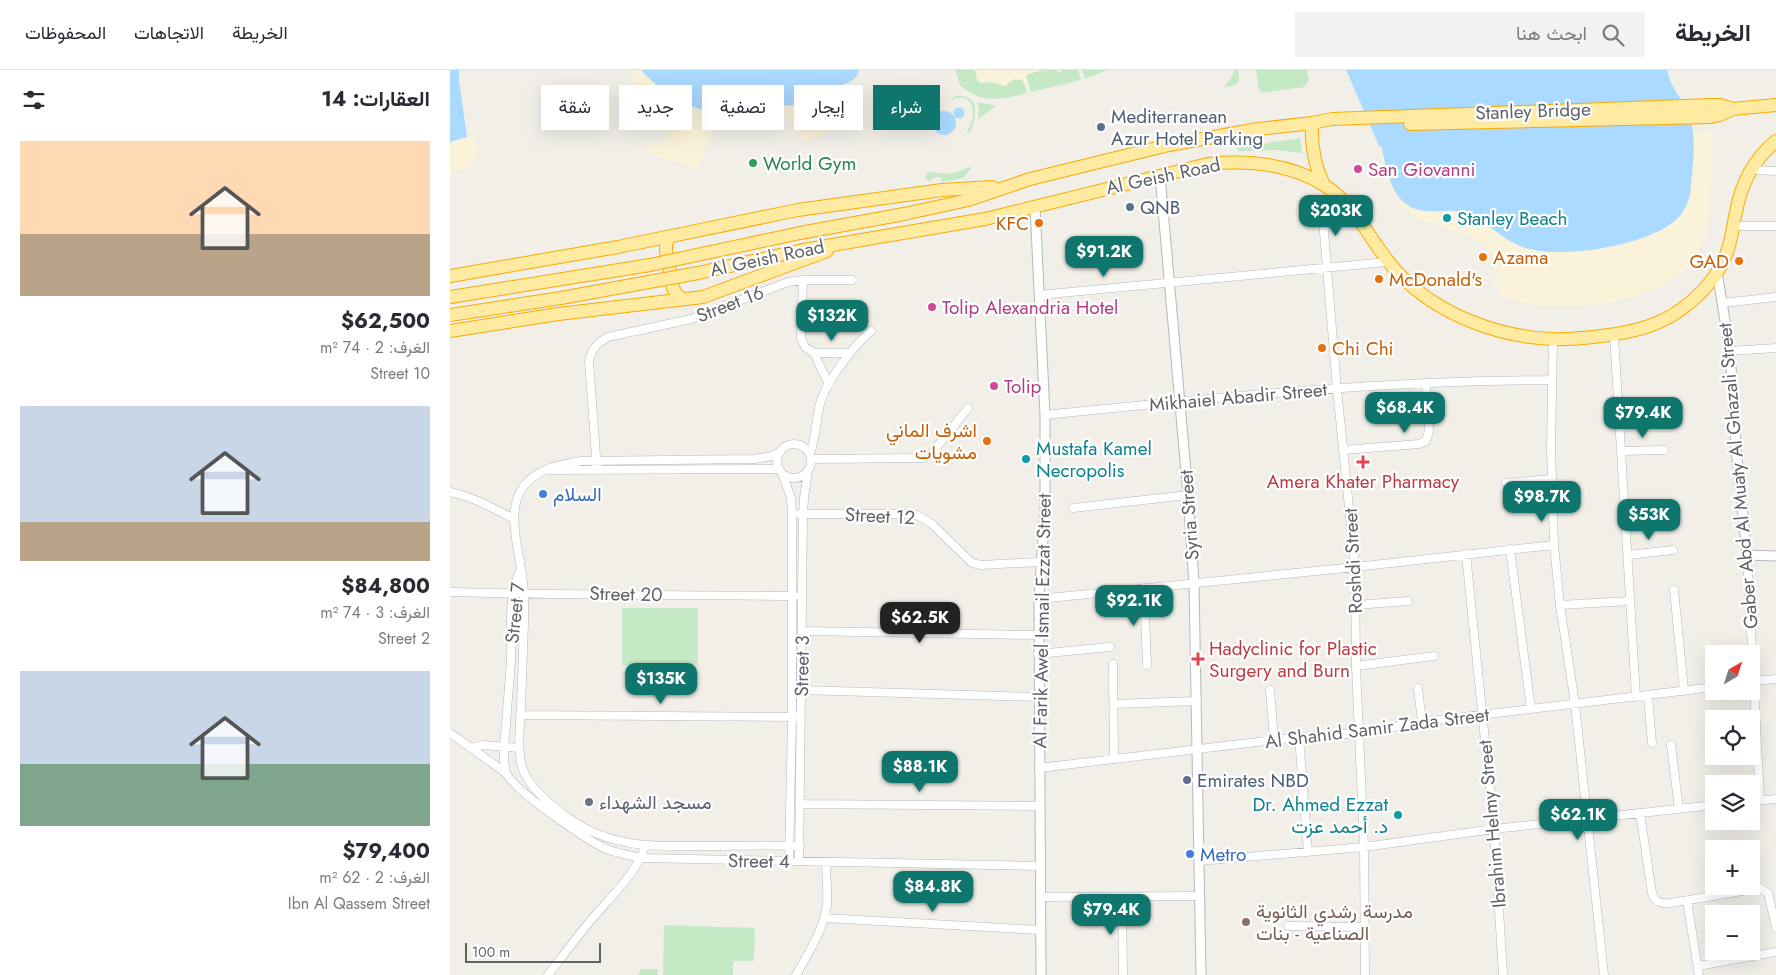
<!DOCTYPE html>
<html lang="ar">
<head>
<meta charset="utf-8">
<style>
  body { margin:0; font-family:Jost,Vazirmatn,sans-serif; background:#f2f2f3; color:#2b2b33; direction:rtl; height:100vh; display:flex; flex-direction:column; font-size:19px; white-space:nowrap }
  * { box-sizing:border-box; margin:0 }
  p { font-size:16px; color:#7c7c81 }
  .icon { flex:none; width:28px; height:28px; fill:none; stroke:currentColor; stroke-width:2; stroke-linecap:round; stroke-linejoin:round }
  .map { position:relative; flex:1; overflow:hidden; direction:ltr }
  .drawer { display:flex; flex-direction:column; background:#fff; width:450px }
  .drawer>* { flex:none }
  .guide { position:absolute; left:15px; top:15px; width:475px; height:45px; direction:rtl; display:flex; gap:10px }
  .needle { width:32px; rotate:39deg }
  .tools { position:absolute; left:1255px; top:575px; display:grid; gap:10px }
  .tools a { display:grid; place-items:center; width:55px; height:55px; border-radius:0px; background:#fff; box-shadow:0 5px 20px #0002; font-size:25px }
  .scale { position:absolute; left:15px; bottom:12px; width:136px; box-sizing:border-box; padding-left:5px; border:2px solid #5f6368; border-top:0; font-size:14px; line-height:18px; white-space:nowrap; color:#5f6368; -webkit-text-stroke:4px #fff; paint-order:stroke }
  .price { position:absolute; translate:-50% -42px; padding:0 11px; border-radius:10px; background:#0f766e; color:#fff; font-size:16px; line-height:32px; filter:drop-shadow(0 1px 2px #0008) }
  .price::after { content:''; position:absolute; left:50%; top:30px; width:15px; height:11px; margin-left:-8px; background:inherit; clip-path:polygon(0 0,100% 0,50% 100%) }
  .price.selected { background:#222; color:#fff }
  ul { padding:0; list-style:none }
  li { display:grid; align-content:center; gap:10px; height:265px; padding:0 20px }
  li span { display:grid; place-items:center; height:155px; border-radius:0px; color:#555 }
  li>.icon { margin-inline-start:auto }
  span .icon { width:90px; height:90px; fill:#fffc; stroke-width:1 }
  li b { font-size:21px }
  h2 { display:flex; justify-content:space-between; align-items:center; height:60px; padding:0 20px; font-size:21px }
  .chip { padding:0 18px; border-radius:0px; background:#fff; box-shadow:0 5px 20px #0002; font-size:18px; line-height:45px }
  .chip.selected { background:#0f766e; color:#fff }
  header { display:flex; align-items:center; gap:30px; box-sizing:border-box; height:70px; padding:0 25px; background:#fff; border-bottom:1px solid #e1e1e2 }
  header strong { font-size:24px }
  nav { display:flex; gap:28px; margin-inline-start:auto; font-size:18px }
  .search { width:350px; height:45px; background:#f2f2f3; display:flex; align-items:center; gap:12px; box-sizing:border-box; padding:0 18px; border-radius:0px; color:#7c7c81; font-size:19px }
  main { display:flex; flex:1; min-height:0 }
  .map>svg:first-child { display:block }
  .green { fill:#c5e8c5 }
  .sand { fill:#fbf3d9 }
  .water { fill:#aadaff }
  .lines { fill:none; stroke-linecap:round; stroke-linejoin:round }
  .minor-casing { stroke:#b5b8bc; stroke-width:9 }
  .tertiary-casing { stroke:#b5b8bc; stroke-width:11 }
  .trunk-casing { stroke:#f9ab00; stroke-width:14 }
  .minor { stroke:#fff; stroke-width:8 }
  .tertiary { stroke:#fff; stroke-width:9 }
  .trunk { stroke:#feeaa1; stroke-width:12 }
  .trunk-bridge-casing { stroke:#f9ab00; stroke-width:14; stroke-linecap:butt }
  .trunk-bridge { stroke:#feeaa1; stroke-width:12 }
  .service-dot { fill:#5c6f8a; stroke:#fff; stroke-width:2 }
  .leisure-dot { fill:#2e9e5b; stroke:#fff; stroke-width:2 }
  .hotel-dot { fill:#d1479c; stroke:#fff; stroke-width:2 }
  .culture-dot { fill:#0f9aa8; stroke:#fff; stroke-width:2 }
  .food-dot { fill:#e8710a; stroke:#fff; stroke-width:2 }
  .health-dot { fill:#e0444e; stroke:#fff; stroke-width:2 }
  .shop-dot { fill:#3f7fe0; stroke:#fff; stroke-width:2 }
  .worship-dot { fill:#6b7280; stroke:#fff; stroke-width:2 }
  .education-dot { fill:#8d6e63; stroke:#fff; stroke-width:2 }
  .labels { text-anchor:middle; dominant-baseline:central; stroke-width:4.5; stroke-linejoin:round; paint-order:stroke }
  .street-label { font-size:19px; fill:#5f6368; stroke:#fff }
  .service-label { font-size:19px; fill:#4e5e75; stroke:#fff; text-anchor:start }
  .leisure-label { font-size:19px; fill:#27864d; stroke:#fff; text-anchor:start }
  .hotel-label { font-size:19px; fill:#b23c85; stroke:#fff; text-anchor:start }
  .culture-label { font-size:19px; fill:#0d838f; stroke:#fff; text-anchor:start }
  .food-label { font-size:19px; fill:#c56008; stroke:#fff; text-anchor:end }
  .health-label { font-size:19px; fill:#be3a42; stroke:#fff }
  .shop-label { font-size:19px; fill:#366cbe; stroke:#fff; text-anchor:start }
  .worship-label { font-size:19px; fill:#5b616d; stroke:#fff; text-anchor:start }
  .education-label { font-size:19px; fill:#785e54; stroke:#fff; text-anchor:start }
</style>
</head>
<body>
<header>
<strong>الخريطة</strong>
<div class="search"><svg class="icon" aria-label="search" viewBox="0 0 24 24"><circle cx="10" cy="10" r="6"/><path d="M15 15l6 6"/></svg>ابحث هنا</div>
<nav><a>الخريطة</a><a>الاتجاهات</a><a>المحفوظات</a></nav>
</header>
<main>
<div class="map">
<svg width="1326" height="905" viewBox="0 0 1326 905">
  <rect width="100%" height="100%" fill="#f1efe8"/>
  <path class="green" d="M 505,0 L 525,0 L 527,10 L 531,13 L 542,12 L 555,16 L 563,9 L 570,9 L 574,12 L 577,23 C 550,30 531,34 510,15 Z
    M 593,0 L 606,0 L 608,2 L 611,2 L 612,0 L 628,0 L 631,10 L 581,22 L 576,6 L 578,4 Z
    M 632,0 L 657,0 L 635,9 Z
    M 785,0 L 788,0 L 789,8 L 788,13 L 783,16 L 774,17 L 781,8 Z
    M 806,0 L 857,0 L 859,10 L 854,17 L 812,23 L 809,20 Z
    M 505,26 C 532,23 526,47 520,63 L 517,62 C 527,46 526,20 501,30 Z
    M 527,32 L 546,36 L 528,49 L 529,40 Z
    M 850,68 L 852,83 L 827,80 L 788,81 L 787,78 Z
    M 523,96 L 513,108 L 492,112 L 491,107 L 482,108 L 482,110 L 478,111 L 475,107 L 478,102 L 501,104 Z
    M 172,538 L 248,538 L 248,595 L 172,595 Z
    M 214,855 L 305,858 L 304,891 L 283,891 L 283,905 L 213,905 Z
    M 191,899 L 208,899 L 208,905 L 188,905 Z"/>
  <path class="sand" d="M 184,0 L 191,0 C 214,24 237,38 270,43 L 247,99 L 195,82 L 200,74 L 212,72 L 221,57 L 210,43 L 195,44 L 185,57 L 181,53 L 178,21 L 183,9 Z
    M 525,0 L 593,0 L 577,4 L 576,7 L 578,13 L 574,14 L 572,10 L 565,9 L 554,16 L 542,12 L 529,12 Z
    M 368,33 L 378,49 L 396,46 L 400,50 L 399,54 L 355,72 L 329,36 Z
    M 1244,63 L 1262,63 C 1261,96 1264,148 1251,177 C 1228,230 1139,240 1088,235 C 1074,233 1061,230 1047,226 L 1050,217 L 1044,214 L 1047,205 L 1042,200 C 1056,169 989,158 971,150 C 965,148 960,144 955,139 C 939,124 935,97 929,76 L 931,75 L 942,112 L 948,125 L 981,142 L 1003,141 L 1018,144 L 1031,151 L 1058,171 L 1074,178 L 1100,182 L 1125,181 L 1172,174 L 1202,164 L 1223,152 L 1240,125 Z
    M 24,65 C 32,89 25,99 0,102 L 0,72 Z"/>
  <path class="water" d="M 0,0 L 9,0 L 9,10 L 17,67 L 0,72 Z
    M 191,0 L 409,0 L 409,1 C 403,16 389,15 375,17 L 368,33 L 319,37 L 296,20 L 278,42 C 244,45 213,24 191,0 Z
    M 896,0 L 1217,0 C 1219,15 1234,31 1239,46 C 1248,71 1242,99 1240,125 C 1237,136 1232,146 1222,153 C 1192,176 1113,189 1076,178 C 1052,171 1037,150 1014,143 C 994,137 973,147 956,134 C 939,122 936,94 931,76 L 929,76 Z
    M503.5 43a5.5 5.5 0 1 1 11 0a5.5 5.5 0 1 1-11 0Z
    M482 53a12 12 0 1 1 24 0a12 12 0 1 1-24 0Z"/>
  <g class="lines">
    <defs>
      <path id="minor" d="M 1302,100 L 1326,101
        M 872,138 L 887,319 L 905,497 L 906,596 L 914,777 L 915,905
        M 1283,156 L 1326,156
        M 353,210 L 351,268 L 355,277 L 364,283 L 379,315
        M 589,225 L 937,192
        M 1273,233 L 1326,227
        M 1164,265 L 1186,627
        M 1103,269 L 1101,377 L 1104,475 L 1110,535 L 1125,634 L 1154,905
        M 1280,281 L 1326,278
        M 364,283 L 400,283
        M 595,345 C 763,328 932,310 1101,310
        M327 391a17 17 0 1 1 34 0a17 17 0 1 1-34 0Z
        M 894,380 L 969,374 L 976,371 L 979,361 L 976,313
        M 1171,381 L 1214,380
        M 330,382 L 322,386 L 304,389 L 131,391 C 108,395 82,399 70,422 C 57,446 70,485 73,512 C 75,525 74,539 74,553 C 73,581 72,609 71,637 C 70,657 67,677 72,697 C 79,719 105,739 123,751 C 165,779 207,776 255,776 C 286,776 318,775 350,776
        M 360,384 C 366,367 366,351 370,334 C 376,312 403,276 421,261
        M 361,389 L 473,388 L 482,383 L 518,338
        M 100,400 L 329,399
        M 147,400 L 139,291 C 142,279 147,273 158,267 L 241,249 L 338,212 L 353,210 L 402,210
        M 332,403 L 341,428 L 342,444 L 342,648 L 339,791
        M 1056,413 L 1101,409
        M 0,422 C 23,427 43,438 64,449
        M 623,438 L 738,425
        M 349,444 L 458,444 L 467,445 L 482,454 L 522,493 L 531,495 L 590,492
        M 1060,479 L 1081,639
        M 1016,484 L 1044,759 L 1053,905
        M 1178,485 L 1223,480
        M 1297,485 L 1310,730
        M 71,499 C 57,525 62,560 61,588 C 60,611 57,634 56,656 C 54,671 52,688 56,702 C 61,719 136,769 154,778 C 166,783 178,785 191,788 L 590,796
        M 694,518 L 697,595
        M 1224,520 L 1234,621
        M 0,522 C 115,525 230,525 345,526
        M 589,529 L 905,497 L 1104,475
        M 906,535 L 958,531
        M 1110,535 L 1180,531
        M 352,561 L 588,565
        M 588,584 L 660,577
        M 663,594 L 664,689
        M 906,596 L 984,586
        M 1301,611 L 1326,609
        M 968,618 L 972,652
        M 351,620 L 589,627
        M 820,620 L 824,670
        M 1198,626 L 1202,673
        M 664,634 L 747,631
        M 70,645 L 347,647
        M 0,663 L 56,703
        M 849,667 L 858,782
        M 1221,675 L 1229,739
        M 21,678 L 33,675 L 69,678
        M 589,698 L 849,667 L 909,663 L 972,652 L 1264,617
        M 1301,731 L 1326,729
        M 350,734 L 590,736
        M 1190,743 L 1202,823 C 1205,833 1212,834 1221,833 L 1310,818 L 1318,823 L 1326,857
        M 349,791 L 353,444 L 354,428 L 358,401
        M 749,791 L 914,777 L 1044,759 L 1264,735
        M 590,827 L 749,826
        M 672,827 L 673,905
        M 1237,831 L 1249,905
        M 374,848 L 590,860
        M 838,856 L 914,857
        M 1248,896 L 1326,882
        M 98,905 C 112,887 126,868 141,850 C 159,829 187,803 195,776
        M 346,905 C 358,883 374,860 377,834 C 378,821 376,806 376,792"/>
      <path id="tertiary" d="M 710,105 L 738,425 L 744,513 L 751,905
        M 585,137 L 595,345 L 595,438 L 589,529 L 591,905
        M 1267,202 L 1280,281 L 1286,378 L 1297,485 L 1326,486"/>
      <path id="trunk" d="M 862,53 C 861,76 864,95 874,115
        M 960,54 L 1261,47 L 1270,45 L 1283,39 L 1326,35
        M 454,144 L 518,130 L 580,109 L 719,75 L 808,59 L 862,53 L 882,49 L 1260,35 L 1270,35 L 1283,39
        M 220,167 L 216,173 L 216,181 L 223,218 L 227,225 L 233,229
        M 353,180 L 535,149 L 758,94 C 798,90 839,93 874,115 C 909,137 923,179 952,207 C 990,245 1049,267 1102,269 C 1119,270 1135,268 1151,266 C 1180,263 1210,256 1233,238 C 1252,224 1271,203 1278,179 C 1282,167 1283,155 1286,142 C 1291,115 1304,89 1326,71
        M 0,206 L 168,177 L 348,140 L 492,120 L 542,117
        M 0,227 L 200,195
        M 0,261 L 108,244 L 253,227 L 377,181"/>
    </defs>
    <use href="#minor" class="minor-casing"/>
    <use href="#tertiary" class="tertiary-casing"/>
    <use href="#trunk" class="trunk-casing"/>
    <use href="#minor" class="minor"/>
    <use href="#tertiary" class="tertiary"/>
    <use href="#trunk" class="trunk"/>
    <defs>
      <path id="trunk-bridge" d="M 200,195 L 350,163 L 454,144
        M 0,245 L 111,228 L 248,203 L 353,180"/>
    </defs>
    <use href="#trunk-bridge" class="trunk-bridge-casing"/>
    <use href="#trunk-bridge" class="trunk-bridge"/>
  </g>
  <g class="service-dot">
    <circle cx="651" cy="57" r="5"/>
    <circle cx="680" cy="137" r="5"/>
    <circle cx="737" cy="710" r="5"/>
  </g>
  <circle class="leisure-dot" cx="303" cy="93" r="5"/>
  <g class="hotel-dot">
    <circle cx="908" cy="99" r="5"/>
    <circle cx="482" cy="237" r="5"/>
    <circle cx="544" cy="316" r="5"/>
  </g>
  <g class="culture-dot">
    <circle cx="997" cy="148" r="5"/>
    <circle cx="576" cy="389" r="5"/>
    <circle cx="948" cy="745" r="5"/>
  </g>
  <g class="food-dot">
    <circle cx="589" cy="153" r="5"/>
    <circle cx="1033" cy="187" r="5"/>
    <circle cx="1289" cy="191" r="5"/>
    <circle cx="929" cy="209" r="5"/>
    <circle cx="872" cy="278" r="5"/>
    <circle cx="537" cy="371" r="5"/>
  </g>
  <g class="health-dot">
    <path d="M910.5 384.5h5v5h5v5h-5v5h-5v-5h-5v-5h5z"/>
    <path d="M745.5 581.5h5v5h5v5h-5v5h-5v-5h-5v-5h5z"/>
  </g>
  <g class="shop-dot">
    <circle cx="93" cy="424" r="5"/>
    <circle cx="740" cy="784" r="5"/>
  </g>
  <circle class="worship-dot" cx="139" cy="732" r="5"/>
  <circle class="education-dot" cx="796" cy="852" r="5"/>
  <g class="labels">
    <g class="street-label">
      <text transform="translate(1083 41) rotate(-2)">Stanley Bridge</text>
      <text transform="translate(713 106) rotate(-12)">Al Geish Road</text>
      <text transform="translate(317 188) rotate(-12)">Al Geish Road</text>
      <text transform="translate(280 234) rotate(-21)">Street 16</text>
      <text transform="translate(788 327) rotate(-5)">Mikhaiel Abadir Street</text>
      <text transform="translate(1288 406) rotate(-95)">Gaber Abd Al Muaty Al Ghazali Street</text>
      <text transform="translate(739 445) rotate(-94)">Syria Street</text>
      <text transform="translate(430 446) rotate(3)">Street 12</text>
      <text transform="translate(903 491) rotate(-93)">Roshdi Street</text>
      <text transform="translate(176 524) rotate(1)">Street 20</text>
      <text transform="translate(65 543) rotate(-84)">Street 7</text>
      <text transform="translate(592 551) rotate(-89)">Al Farik Awel Ismail Ezzat Street</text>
      <text transform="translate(352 596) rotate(-89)">Street 3</text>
      <text transform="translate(927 658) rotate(-7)">Al Shahid Samir Zada Street</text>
      <text transform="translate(1042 754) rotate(-95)">Ibrahim Helmy Street</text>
      <text transform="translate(309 791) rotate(1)">Street 4</text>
    </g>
    <g class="service-label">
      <text x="661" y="46">Mediterranean<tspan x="661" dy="22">Azur Hotel Parking</tspan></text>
      <text x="690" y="137">QNB</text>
      <text x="747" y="710">Emirates NBD</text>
    </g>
    <g class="leisure-label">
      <text x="313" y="93">World Gym</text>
    </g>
    <g class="hotel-label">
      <text x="918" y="99">San Giovanni</text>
      <text x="492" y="237">Tolip Alexandria Hotel</text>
      <text x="554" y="316">Tolip</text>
    </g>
    <g class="culture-label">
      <text x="1007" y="148">Stanley Beach</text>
      <text x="586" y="378">Mustafa Kamel<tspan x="586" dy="22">Necropolis</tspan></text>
      <text x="938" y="734" text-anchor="end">Dr. Ahmed Ezzat<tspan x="938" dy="22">د. أحمد عزت</tspan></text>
    </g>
    <g class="food-label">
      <text x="579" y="153">KFC</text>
      <text x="1043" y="187" text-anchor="start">Azama</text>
      <text x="1279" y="191">GAD</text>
      <text x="939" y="209" text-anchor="start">McDonald's</text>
      <text x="882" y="278" text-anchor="start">Chi Chi</text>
      <text x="527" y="360">اشرف الماني<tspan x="527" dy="22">مشويات</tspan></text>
    </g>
    <g class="health-label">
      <text x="913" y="411">Amera Khater Pharmacy</text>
      <text x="759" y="578" text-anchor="start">Hadyclinic for Plastic<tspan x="759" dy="22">Surgery and Burn</tspan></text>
    </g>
    <g class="shop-label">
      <text x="103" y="424">السلام</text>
      <text x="750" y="784">Metro</text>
    </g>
    <g class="worship-label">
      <text x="149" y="732">مسجد الشهداء</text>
    </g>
    <g class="education-label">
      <text x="806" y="841">مدرسة رشدي الثانوية<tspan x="806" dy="22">الصناعية - بنات</tspan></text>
    </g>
  </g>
</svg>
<div class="tools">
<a><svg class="needle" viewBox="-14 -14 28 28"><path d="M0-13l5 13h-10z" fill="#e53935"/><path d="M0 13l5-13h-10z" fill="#7c7c81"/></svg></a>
<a><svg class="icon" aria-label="locate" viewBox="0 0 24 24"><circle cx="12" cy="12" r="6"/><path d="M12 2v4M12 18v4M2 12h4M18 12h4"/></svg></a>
<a><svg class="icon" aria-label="layers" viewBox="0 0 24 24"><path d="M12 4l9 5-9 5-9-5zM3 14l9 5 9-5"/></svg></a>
<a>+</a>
<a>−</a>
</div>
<div class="scale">100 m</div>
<b class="price" style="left:886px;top:167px">$203K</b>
<b class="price" style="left:654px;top:208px">$91.2K</b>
<b class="price" style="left:382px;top:272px">$132K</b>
<b class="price" style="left:955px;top:364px">$68.4K</b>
<b class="price" style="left:1193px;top:369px">$79.4K</b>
<b class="price" style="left:1092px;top:453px">$98.7K</b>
<b class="price" style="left:1199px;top:471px">$53K</b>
<b class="price" style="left:684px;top:557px">$92.1K</b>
<b class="price selected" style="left:470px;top:574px">$62.5K</b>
<b class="price" style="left:211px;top:635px">$135K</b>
<b class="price" style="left:470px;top:723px">$88.1K</b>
<b class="price" style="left:1128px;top:771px">$62.1K</b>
<b class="price" style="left:483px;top:843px">$84.8K</b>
<b class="price" style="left:661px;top:866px">$79.4K</b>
<div class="guide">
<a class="chip selected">شراء</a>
<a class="chip">إيجار</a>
<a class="chip">تصفية</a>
<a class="chip">جديد</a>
<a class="chip">شقة</a>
</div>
</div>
<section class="drawer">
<h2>العقارات: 14<svg class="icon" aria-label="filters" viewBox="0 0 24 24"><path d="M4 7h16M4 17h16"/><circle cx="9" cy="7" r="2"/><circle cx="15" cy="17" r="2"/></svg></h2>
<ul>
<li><span style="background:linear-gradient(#ffd9b3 60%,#b9a48a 0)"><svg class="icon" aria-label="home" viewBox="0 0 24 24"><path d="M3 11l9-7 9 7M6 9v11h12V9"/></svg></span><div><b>$62,500</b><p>الغرف: 2 · 74 m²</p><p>Street 10</p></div></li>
<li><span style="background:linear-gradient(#c9d6e8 75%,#b9a48a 0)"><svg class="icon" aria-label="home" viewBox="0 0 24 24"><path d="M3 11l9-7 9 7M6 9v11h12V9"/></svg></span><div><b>$84,800</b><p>الغرف: 3 · 74 m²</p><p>Street 2</p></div></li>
<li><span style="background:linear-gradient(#c9d6e8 60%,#7fa58c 0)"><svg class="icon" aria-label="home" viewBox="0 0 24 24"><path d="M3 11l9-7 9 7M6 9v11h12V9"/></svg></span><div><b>$79,400</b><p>الغرف: 2 · 62 m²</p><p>Ibn Al Qassem Street</p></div></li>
</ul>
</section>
</main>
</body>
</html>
